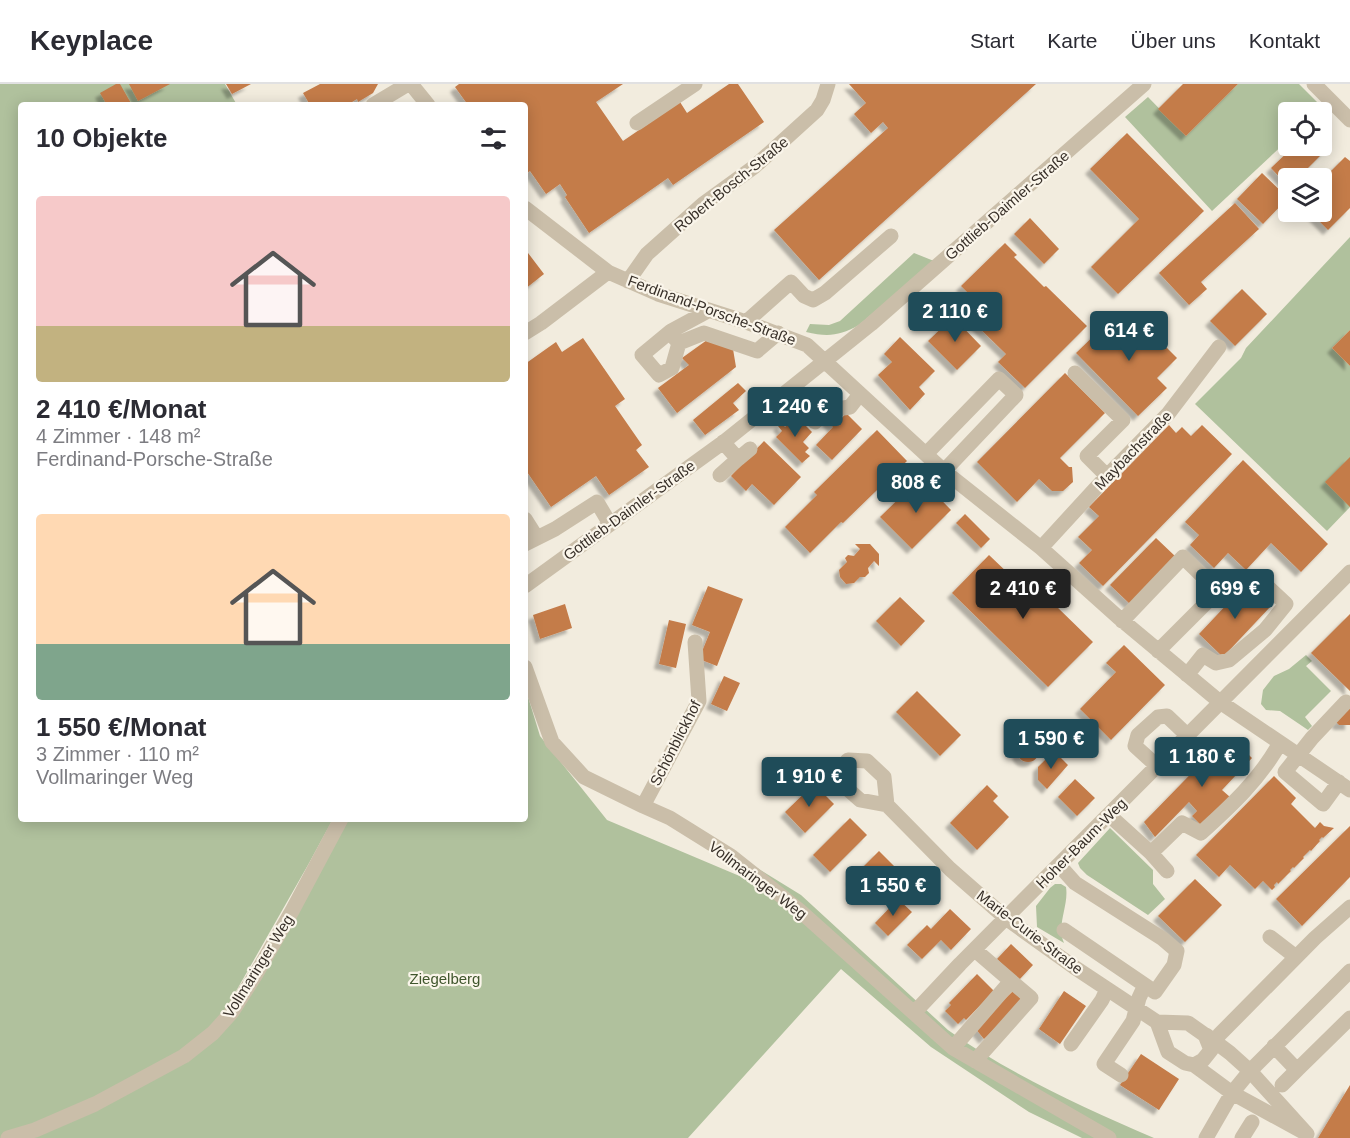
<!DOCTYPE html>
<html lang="de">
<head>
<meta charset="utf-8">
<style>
  body { margin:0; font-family:Helvetica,sans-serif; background:#f2f2f3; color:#2b2b33; height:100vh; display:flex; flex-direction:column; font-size:22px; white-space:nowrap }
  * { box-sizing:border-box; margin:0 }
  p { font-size:20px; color:#7c7c81 }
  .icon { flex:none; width:33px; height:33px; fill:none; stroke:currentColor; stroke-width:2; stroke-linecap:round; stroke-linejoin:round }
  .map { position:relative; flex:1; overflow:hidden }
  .side { position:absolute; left:18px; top:18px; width:510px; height:720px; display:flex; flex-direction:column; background:#fff; border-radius:6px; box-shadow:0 3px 15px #0003 }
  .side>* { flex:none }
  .buttons { position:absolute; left:1278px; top:18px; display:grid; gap:12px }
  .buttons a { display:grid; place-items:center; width:54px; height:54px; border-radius:6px; background:#fff; box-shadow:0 3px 15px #0003; font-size:30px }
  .price { position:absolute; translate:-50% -51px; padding:0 14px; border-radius:6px; background:#1f4c59; color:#fff; font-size:20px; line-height:39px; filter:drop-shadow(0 2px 3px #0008) }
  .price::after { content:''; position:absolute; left:50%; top:36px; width:18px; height:14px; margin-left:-9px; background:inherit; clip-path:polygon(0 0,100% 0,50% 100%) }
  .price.selected { background:#222; color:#fff }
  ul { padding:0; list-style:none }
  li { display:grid; align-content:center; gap:12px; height:318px; padding:0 18px }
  li span { display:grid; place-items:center; height:186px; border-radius:6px; color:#555 }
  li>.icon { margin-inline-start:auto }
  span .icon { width:108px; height:108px; fill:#fffc; stroke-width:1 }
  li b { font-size:26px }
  h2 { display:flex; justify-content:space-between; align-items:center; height:72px; padding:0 18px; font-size:26px }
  header { display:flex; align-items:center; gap:36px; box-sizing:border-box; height:84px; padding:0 30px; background:#fff; border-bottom:2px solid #e1e1e2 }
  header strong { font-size:28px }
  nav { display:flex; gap:33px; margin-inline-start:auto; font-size:21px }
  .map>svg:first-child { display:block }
  .green { fill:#b0c19d }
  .building { fill:#c47b49; filter:url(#shadow) }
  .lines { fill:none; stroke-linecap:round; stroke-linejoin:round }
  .minor { stroke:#cabea9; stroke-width:15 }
  .labels { text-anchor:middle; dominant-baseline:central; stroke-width:4.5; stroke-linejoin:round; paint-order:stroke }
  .street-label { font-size:15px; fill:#383029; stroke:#faf5ea }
  .park-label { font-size:15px; fill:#40562d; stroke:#faf5ea }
</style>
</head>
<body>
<header>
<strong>Keyplace</strong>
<nav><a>Start</a><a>Karte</a><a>Über uns</a><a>Kontakt</a></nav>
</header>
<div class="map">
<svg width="1350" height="1054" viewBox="0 0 1350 1054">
  <defs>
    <filter id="shadow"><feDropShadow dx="-5" dy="5" stdDeviation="1.5" flood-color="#0004"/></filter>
  </defs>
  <rect width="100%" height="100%" fill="#f2ecde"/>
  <path class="green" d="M 0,0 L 225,0 L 237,21 L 21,21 L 21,735 L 333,735 L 308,781 L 231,916 L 258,899 L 348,735 L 525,735 L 525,603 L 540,652 L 607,736 L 749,796 L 754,782 L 801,811 L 948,946 C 1011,991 1083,1023 1154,1054 L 1082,1054 L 1029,1028 L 931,963 L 841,885 L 688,1054 L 0,1054 Z
    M 1238,0 L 1299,0 L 1323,24 L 1318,28 L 1288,28 L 1288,56 L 1212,127 L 1125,33 L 1148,13 L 1186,52 Z
    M 1350,153 L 1350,246 L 1332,264 L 1350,282 L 1350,423 L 1327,447 L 1195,320 L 1241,274 L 1246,264 Z
    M 914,169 L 934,177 L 859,241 C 839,252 828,253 806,248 L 810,240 L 829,241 L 840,237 Z
    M 1306,571 L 1312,577 L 1306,582 L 1331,607 L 1305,633 L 1312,642 L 1308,646 L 1280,627 L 1266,626 L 1261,620 L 1263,606 L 1274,592 L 1289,585 Z
    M 1110,744 L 1153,786 L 1153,800 L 1165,815 L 1148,831 L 1087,791 L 1080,784 L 1078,779 Z
    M 1055,800 L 1061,800 L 1066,803 C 1069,822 1056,841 1064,859 L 1037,843 L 1036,822 L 1050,804 Z"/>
  <path class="building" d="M 116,0 L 120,0 L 132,21 L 107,21 L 100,9 Z
    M 129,0 L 170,0 L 138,17 Z
    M 226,0 L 251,0 L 232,10 Z
    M 320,0 L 378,0 L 373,9 L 358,18 L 357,15 L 347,21 L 320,21 L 320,20 L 310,21 L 303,9 Z
    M 459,0 L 623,0 L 596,18 L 623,57 L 680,18 L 687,29 L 729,0 L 738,0 L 764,38 L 673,101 L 668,94 L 589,149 L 565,113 L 567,111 L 560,100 L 546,110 L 530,87 L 525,90 L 525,21 L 468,21 L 455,3 Z
    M 849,0 L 1036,0 L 819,196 L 774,146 L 888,44 L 883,38 L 871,49 L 854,30 L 866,19 Z
    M 1183,0 L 1238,0 L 1186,52 L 1158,25 Z
    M 1127,49 L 1204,127 L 1118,210 L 1091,183 L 1139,135 L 1090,85 Z
    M 1294,62 L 1321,62 L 1326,66 L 1298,94 L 1288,94 L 1288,102 L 1271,84 Z
    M 1345,73 L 1350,77 L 1350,124 L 1328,146 L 1310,128 L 1322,128 L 1322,96 Z
    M 1262,89 L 1288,114 L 1263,140 L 1237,115 Z
    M 1235,119 L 1259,145 L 1201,198 L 1207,205 L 1189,221 L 1159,189 Z
    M 1030,134 L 1059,165 L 1044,180 L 1014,150 Z
    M 1005,159 L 1017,171 L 1014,173 L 1044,203 L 1046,202 L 1087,242 L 1025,304 L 998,278 L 1006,270 L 970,235 L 982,223 L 961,202 Z
    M 525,165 L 544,190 L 525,205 Z
    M 1242,205 L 1267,230 L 1235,262 L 1210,237 Z
    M 1132,229 L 1177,274 L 1157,294 L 1167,304 L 1138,332 L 1076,269 L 1105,241 L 1112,249 Z
    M 953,233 L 981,262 L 957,286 L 928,257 Z
    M 1350,246 L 1350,282 L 1332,264 Z
    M 900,253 L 935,287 L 919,303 L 925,310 L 910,326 L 878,291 L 892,278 L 884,270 Z
    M 583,254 L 625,315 L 615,322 L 642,361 L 636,366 L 649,383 L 609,411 L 596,392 L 551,423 L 525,385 L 525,280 L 556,258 L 562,268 Z
    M 707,256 L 733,265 L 736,283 L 677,329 L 658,304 L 689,281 L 682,274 Z
    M 1065,289 L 1105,329 L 1060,374 L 1069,383 L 1072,383 L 1073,398 L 1063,407 L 1052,407 L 1039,395 L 1017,418 L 977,378 Z
    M 738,299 L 746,307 L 733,319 L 739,326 L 705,351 L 693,336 Z
    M 846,329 L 862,345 L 832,376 L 816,361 L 833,343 L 826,336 L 837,330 L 841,335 Z
    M 796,332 L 812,348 L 803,358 L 809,364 L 805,368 L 810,372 L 802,379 L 776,353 L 782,347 L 778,342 L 782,339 L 785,343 Z
    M 1169,341 L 1176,349 L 1182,343 L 1191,352 L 1202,341 L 1232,370 L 1103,502 L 1079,479 L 1092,466 L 1078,453 L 1099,432 L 1089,423 Z
    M 877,346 L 907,377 L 843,439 L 841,438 L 810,469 L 785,443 L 817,411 L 814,408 Z
    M 764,357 L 801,393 L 774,421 L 752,400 L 746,407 L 731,392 Z
    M 1350,373 L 1350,423 L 1325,398 Z
    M 1243,376 L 1328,460 L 1301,488 L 1271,459 L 1246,486 L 1228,469 L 1214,484 L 1190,461 L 1199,451 L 1185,438 Z
    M 920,394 L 951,426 L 912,465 L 880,433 Z
    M 965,430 L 990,455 L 981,464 L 956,439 Z
    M 1156,454 L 1176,473 L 1130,520 L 1110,501 Z
    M 855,460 L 870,460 L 879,470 L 879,482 L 874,477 L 868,484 L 869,489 L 865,493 L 860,493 L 854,499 L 846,500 L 840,493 L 839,486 L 847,478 L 845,474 L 848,471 L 854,472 L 860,465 Z
    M 989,471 L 1011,492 L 1018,485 L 1093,558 L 1048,603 L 952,509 Z
    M 1247,499 L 1271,522 L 1223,573 L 1199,550 Z
    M 708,502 L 743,515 L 717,582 L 699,575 L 710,548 L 692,541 Z
    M 900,513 L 925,537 L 901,562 L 876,537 Z
    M 565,520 L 572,544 L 540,555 L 533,531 Z
    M 1350,530 L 1350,607 L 1311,569 Z
    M 669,536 L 686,540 L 676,584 L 659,580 Z
    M 1124,561 L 1165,601 L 1111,656 L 1080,625 L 1116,588 L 1106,579 Z
    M 724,592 L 740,599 L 727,627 L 711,620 Z
    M 917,607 L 961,651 L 940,672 L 896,628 Z
    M 1350,624 L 1350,641 L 1339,641 L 1336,638 Z
    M1017 667a11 11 0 1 1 22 0a11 11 0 1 1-22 0Z
    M 1225,659 L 1240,662 L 1252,674 L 1222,706 L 1230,713 L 1202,742 L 1192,732 L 1197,727 L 1189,718 L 1155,753 L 1144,738 L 1217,663 Z
    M 1054,667 L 1068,681 L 1047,705 L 1038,696 L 1038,683 Z
    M 1274,692 L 1296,714 L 1291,720 L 1315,744 L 1320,738 L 1324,742 L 1334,744 L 1323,754 L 1322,753 L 1319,756 L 1320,757 L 1311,767 L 1310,766 L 1303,773 L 1304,774 L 1294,784 L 1293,783 L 1290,786 L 1291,787 L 1278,800 L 1277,798 L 1274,801 L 1275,803 L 1272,806 L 1263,797 L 1255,805 L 1230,781 L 1219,793 L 1196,771 Z
    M 1075,695 L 1095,714 L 1077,732 L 1058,713 Z
    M 814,700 L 834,720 L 805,749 L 785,728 Z
    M 987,701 L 998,712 L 993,717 L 1009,733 L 977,766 L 950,739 Z
    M 850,734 L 867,751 L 830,788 L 813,771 Z
    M 1350,742 L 1350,793 L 1302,842 L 1276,815 Z
    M 879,767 L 896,784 L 867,812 L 851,795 Z
    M 1195,795 L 1222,821 L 1185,858 L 1158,832 Z
    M 898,815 L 912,828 L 888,852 L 875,839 Z
    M 950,825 L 971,845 L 951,866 L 941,856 L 922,875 L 907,861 L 927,841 L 931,845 Z
    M 1011,860 L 1033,881 L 1019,896 L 997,875 Z
    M 977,890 L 994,907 L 966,936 L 964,934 L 958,940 L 945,927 L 951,921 L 949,919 Z
    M 1013,907 L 1023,917 L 984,955 L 975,944 Z
    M 1064,907 L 1086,922 L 1060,960 L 1039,945 Z
    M 1141,970 L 1179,995 L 1159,1026 L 1120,1001 Z
    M 1350,1001 L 1350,1054 L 1318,1054 Z"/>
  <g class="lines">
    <path class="minor" d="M 411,0 L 428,21
      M 1314,0 L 1350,36
      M 373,21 L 408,0
      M 637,39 L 695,0
      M 525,124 L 608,188 L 658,210 L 746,238 L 807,261 L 944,387 L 1041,464 L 1118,533 L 1220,618 L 1350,706
      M 628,197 L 647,170 L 703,120 L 754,83 L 817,26 L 823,16 L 828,0
      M 746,238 L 791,198 L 804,212 L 813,216 L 825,209 L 891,152
      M 525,249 L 541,239 L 608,188
      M 670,249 L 679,259 L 672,284 L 659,291 L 642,271 L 671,247 L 708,227
      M 679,259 L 704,249 L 757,267 L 778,249
      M 1075,289 L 1123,336 L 1087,372 L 1107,392
      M 789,306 L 804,322 L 815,338 L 830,326 L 850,323 L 860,310
      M 926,370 L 999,295 L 1016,311 L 944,387
      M 738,375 L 750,365
      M 720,391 L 738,375 L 723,358
      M 525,435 L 537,454
      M 525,460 L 555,445 L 597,418 L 610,440
      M 1041,464 L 1107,392 L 1168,330 L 1219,263
      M 525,502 L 725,357 L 871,240 L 1144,0
      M 1122,537 L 1183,473 L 1218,507 L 1158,567
      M 525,583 L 552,658 L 584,693 L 643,722 L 670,734 L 731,772 L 799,826 L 953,964 L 1109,1054
      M 1187,591 L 1203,571 L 1216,579 L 1229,576 L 1265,546 L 1286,520 L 1257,493
      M 1157,682 L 1135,662 L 1138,651 L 1158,633 L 1167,632 L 1187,651
      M 1339,698 L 1323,720 L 1285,688 L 1312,654 L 1346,618
      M 887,721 L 860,716 L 843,701 L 842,683 L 848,676 L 867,677 L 884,693 L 887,721 L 950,785 L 1007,835 L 1074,883 L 1157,938 L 1188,939 L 1205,951 L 1211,966 L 1203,976 L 1194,981 L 1185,979 L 1168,968 L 1157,938
      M 643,722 L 699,617 L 695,558
      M 1109,731 L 1151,769 L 1167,787
      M 1151,769 L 1182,739 L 1201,749 C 1232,721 1259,696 1280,659
      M 1059,781 L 1075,799 L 1163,855 L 1177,867 L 1174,881 L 1155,908 L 1064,846
      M 1270,853 L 1296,873
      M 914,929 L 960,880 L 1350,488
      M 1206,951 L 1230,969 L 1250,987 L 1350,887
      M 1219,951 L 1315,854 L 1350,823
      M 1071,960 L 1102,916 L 1107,905
      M 1274,962 L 1297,986 L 1350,934
      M 953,964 L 1011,897 L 975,866
      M 975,977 L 1031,914 L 1011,897
      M 1194,981 L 1232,1009 L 1307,1050 L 1250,987 L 1232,1009 L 1206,1054
      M 1121,991 L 1104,980 L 1133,937 L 1139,914 L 1145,901
      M 1282,1001 L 1297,986
      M 8,1054 L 35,1046 L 95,1020 L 184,972 L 213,949 L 232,928 L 256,890 L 292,827 L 341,735
      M 1242,1054 L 1252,1038"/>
  </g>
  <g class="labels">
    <g class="street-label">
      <text transform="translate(731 100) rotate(-39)">Robert-Bosch-Straße</text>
      <text transform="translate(1007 121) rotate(-41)">Gottlieb-Daimler-Straße</text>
      <text transform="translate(712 226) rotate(20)">Ferdinand-Porsche-Straße</text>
      <text transform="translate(1133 366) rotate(-46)">Maybachstraße</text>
      <text transform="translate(629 426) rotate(-36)">Gottlieb-Daimler-Straße</text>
      <text transform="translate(675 659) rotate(-63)">Schönblickhof</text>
      <text transform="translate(1081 759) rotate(-45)">Hoher-Baum-Weg</text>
      <text transform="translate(758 796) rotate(37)">Vollmaringer Weg</text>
      <text transform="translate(1030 848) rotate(37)">Marie-Curie-Straße</text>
      <text transform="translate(258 882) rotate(-58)">Vollmaringer Weg</text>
    </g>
    <g class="park-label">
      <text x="445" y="894">Ziegelberg</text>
    </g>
  </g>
</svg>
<div class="buttons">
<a><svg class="icon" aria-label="locate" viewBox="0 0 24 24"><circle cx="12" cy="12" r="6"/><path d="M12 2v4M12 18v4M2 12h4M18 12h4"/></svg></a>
<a><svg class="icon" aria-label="layers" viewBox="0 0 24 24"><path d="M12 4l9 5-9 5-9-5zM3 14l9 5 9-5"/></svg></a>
</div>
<b class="price" style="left:955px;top:259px">2 110 €</b>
<b class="price" style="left:1129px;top:278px">614 €</b>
<b class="price" style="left:795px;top:354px">1 240 €</b>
<b class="price" style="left:916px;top:430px">808 €</b>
<b class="price selected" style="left:1023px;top:536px">2 410 €</b>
<b class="price" style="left:1235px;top:536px">699 €</b>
<b class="price" style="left:1051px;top:686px">1 590 €</b>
<b class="price" style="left:1202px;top:704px">1 180 €</b>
<b class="price" style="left:809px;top:724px">1 910 €</b>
<b class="price" style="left:893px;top:833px">1 550 €</b>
<section class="side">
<h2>10 Objekte<svg class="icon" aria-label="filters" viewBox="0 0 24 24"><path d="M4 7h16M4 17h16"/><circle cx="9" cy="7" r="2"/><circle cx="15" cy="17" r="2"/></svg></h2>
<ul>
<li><span style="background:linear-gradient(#f6c9c9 70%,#c2b280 0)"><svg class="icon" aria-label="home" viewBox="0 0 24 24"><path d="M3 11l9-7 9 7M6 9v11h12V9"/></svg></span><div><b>2 410 €/Monat</b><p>4 Zimmer · 148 m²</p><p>Ferdinand-Porsche-Straße</p></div></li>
<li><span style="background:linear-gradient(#ffd9b3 70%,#7fa58c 0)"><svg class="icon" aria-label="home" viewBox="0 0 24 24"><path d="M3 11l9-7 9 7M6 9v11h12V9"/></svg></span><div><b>1 550 €/Monat</b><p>3 Zimmer · 110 m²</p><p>Vollmaringer Weg</p></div></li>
</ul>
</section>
</div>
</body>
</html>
